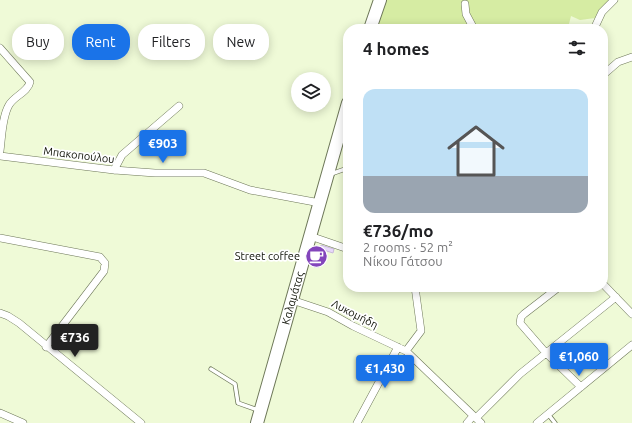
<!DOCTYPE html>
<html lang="en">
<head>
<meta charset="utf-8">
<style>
  body { margin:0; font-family:Ubuntu,sans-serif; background:#f2f2f2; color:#202124; height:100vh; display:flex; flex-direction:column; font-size:15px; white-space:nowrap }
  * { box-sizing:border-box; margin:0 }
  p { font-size:13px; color:#757577 }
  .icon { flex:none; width:22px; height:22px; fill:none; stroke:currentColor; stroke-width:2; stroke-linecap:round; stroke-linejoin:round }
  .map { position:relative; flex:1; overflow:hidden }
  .sheet { position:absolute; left:343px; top:24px; width:265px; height:268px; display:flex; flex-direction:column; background:#fff; border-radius:16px; box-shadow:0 2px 10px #0003 }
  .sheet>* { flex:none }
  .guide { position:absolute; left:12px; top:24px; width:271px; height:36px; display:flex; gap:8px }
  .buttons { position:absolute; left:291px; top:72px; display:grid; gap:8px }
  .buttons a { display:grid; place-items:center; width:40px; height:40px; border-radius:50%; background:#fff; box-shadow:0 2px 10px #0003; font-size:20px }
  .price { position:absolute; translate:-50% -34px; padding:0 9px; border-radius:4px; background:#1a73e8; color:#fff; font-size:13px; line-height:26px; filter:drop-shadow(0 1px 2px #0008) }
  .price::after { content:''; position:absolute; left:50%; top:24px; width:12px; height:9px; margin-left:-6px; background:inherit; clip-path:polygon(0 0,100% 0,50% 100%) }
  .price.on { background:#222; color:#fff }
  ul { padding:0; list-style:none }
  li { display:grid; align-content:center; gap:8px; height:212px; padding:0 20px }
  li+li { border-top:1px solid #e0e0e0 }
  li span { display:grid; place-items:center; height:124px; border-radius:12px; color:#555 }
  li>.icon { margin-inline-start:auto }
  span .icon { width:72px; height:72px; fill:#fffc; stroke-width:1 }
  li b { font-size:17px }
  h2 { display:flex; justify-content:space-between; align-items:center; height:48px; padding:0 20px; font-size:17px }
  .pill { padding:0 14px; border-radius:16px; background:#fff; box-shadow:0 2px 10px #0003; font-size:14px; line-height:36px }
  .pill.on { background:#1a73e8; color:#fff }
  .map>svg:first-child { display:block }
  .green { fill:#d6eca3 }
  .building { fill:#e7d8fa; stroke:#c8b9da }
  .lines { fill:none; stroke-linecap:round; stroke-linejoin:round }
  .lane-casing { stroke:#6d7758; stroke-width:5 }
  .street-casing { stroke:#6d7758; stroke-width:8 }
  .primary-casing { stroke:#6d7758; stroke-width:14 }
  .lane { stroke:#fff; stroke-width:3.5 }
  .street { stroke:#fff; stroke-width:7 }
  .primary { stroke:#fff; stroke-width:12 }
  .labels { text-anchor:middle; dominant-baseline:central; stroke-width:3.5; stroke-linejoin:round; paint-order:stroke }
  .street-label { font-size:11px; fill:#0d1005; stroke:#fff }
  .poi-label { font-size:11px; fill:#0d1005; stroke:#fff; text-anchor:end }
</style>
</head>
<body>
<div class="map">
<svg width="632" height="423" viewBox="0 0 632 423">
  <rect width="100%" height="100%" fill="#effad7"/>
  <path class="green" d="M 386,0 L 610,0 L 599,10 L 595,18 L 580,20 L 571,16 L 569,24 L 573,29 L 377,29 Z"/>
  <path class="building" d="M 321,245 L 334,249 L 333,253 L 320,249 Z"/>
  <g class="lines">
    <defs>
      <path id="lane" d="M 331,174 L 348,168
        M 211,369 L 235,384 L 238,403 L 258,410
        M 548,414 L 555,423"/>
      <path id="street" d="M 465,4 L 466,14 L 474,29
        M 594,29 L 602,12 L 614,0
        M 0,48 L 30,82 C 28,92 14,96 9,105 C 2,117 2,136 0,151
        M 603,75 L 618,62 L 632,57
        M 0,156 L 114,170 L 155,173 L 204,173 L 250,190 L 320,203
        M 114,170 L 122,155 L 179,106
        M 310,236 L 348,249
        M 0,238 L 100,257 L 105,263 L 104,271 L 46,347
        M 603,284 L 632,314
        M 559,287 L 524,314 L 521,317 L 520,323 L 546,353 L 581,387
        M 292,300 L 328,312 L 353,326 L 406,351 L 481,423
        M 0,313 L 8,316 L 19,323 L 141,423
        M 406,351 L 421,331 L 415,287
        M 0,413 L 23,423
        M 476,418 L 520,374 L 616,297
        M 357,423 L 398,347
        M 467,423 L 473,416
        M 537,423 L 632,345"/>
      <g id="primary">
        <path d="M 370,29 L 380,0"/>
        <path id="s1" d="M 257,423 L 348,103"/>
      </g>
    </defs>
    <use href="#lane" class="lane-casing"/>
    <use href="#street" class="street-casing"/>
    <use href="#primary" class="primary-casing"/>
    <use href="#lane" class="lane"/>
    <use href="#street" class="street"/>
    <use href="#primary" class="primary"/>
  </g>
  <defs>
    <symbol id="cafe-disc" viewBox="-11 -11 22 22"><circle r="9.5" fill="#8345bb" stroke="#fff"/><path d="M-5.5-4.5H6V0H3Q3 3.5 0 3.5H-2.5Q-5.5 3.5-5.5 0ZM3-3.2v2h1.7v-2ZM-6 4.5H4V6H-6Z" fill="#fff"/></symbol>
  </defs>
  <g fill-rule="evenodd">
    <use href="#cafe-disc" x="304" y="244" width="25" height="25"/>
  </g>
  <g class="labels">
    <g class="street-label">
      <text transform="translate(79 155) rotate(7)">Μπακοπούλου</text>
      <text stroke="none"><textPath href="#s1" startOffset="130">Καλαμάτας</textPath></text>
      <text transform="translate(355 314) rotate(27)">Λυκομήδη</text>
    </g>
    <g class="poi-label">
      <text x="300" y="256">Street coffee</text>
    </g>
  </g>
</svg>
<div class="buttons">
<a><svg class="icon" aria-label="layers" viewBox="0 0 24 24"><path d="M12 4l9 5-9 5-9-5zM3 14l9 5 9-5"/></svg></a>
</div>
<b class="price" style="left:163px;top:164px">€903</b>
<b class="price on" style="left:75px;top:358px">€736</b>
<b class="price" style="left:579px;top:377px">€1,060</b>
<b class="price" style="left:385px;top:389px">€1,430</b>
<div class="guide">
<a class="pill">Buy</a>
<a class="pill on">Rent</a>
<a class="pill">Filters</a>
<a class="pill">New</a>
</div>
<section class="sheet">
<h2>4 homes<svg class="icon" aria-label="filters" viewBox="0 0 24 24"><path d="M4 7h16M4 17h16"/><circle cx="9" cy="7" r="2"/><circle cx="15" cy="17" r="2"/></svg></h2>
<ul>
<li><span style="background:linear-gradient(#bfe0f5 70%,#9aa5b1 0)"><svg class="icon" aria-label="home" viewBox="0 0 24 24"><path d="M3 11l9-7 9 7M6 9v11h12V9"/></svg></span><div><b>€736/mo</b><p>2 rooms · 52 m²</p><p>Νίκου Γάτσου</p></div></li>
</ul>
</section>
</div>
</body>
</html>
